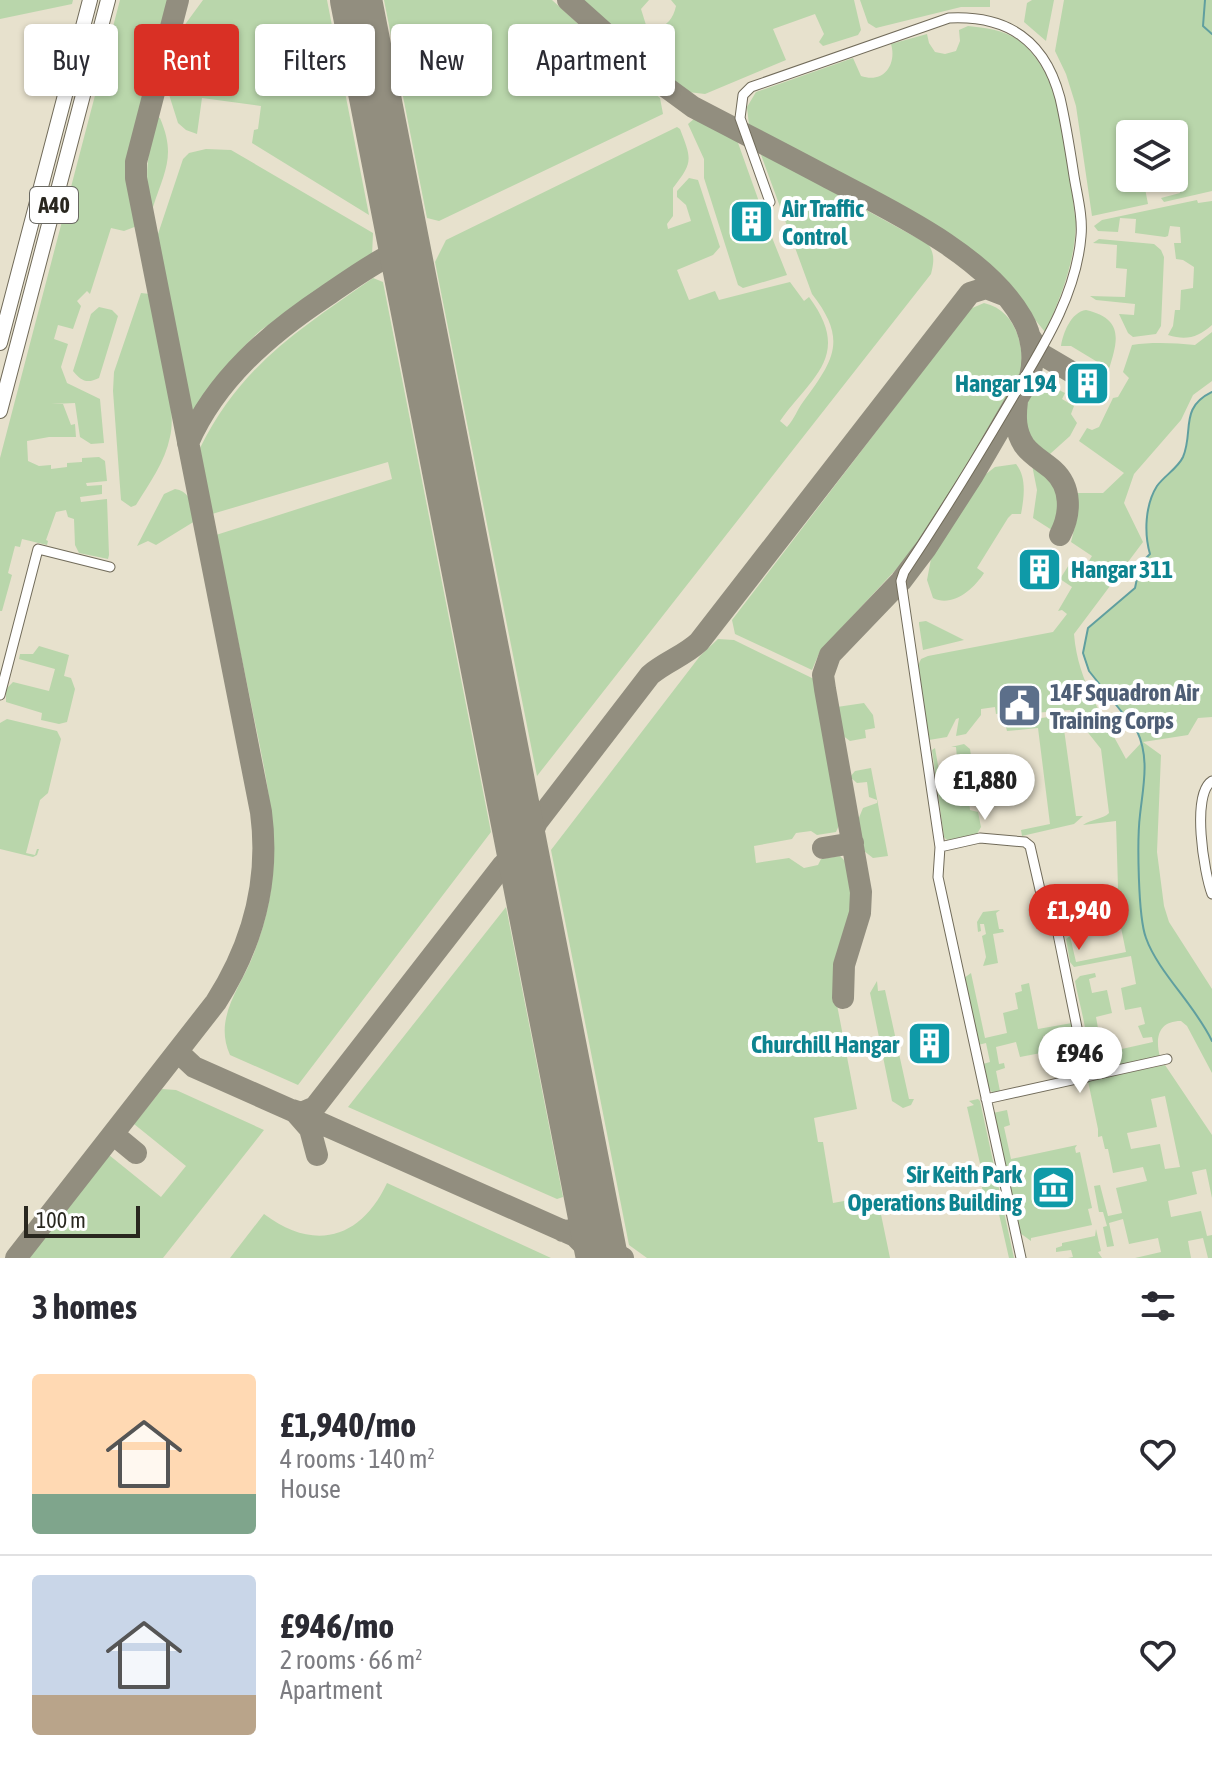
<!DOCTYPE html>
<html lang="en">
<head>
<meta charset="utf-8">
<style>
  body { margin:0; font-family:"Asap Condensed",sans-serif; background:#f7f7f7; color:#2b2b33; height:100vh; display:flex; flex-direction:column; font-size:30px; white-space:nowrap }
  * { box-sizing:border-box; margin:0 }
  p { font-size:26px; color:#7c7c81 }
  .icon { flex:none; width:44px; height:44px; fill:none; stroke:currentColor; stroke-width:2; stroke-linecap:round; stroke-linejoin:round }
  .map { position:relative; height:1258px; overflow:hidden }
  .side { display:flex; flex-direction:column; background:#fff; flex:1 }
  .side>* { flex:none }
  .banner { position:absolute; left:24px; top:24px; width:800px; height:72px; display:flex; gap:16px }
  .fabs { position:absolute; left:1116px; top:120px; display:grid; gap:16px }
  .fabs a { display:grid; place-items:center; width:72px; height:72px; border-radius:8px; background:#fff; box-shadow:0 2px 6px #0004; font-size:40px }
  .scale { position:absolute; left:24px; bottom:20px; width:116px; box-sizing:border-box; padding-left:8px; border:4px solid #29271f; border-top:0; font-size:22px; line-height:28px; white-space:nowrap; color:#29271f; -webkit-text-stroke:6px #fff; paint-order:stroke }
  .price { position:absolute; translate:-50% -68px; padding:0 18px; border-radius:28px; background:#fff; color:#222; font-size:26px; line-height:52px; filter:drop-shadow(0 2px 4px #0008) }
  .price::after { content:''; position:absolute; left:50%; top:48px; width:24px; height:18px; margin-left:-12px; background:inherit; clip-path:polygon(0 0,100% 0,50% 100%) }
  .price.on { background:#d93025; color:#fff }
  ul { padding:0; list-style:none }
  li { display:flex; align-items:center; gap:24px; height:200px; padding:0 32px }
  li+li { border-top:2px solid #e1e1e2 }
  li span { display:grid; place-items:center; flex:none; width:224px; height:160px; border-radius:8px; color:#555 }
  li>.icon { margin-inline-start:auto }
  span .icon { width:96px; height:96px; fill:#fffc; stroke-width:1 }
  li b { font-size:34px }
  h2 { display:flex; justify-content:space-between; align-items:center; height:96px; padding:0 32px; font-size:34px }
  .pill { padding:0 28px; border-radius:8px; background:#fff; box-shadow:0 2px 6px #0004; font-size:28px; line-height:72px }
  .pill.on { background:#d93025; color:#fff }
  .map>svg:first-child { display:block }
  .green { fill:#b9d6ab; fill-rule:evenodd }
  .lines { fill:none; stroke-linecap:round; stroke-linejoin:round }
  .stream { stroke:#609f9f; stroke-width:2 }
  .taxiway { stroke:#928e7f; stroke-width:22 }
  .runway { stroke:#928e7f; stroke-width:52 }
  .minor-casing { stroke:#716b5a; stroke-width:11 }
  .trunk-casing { stroke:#716b5a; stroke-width:16 }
  .minor { stroke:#fff; stroke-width:9 }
  .trunk { stroke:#fff; stroke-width:14 }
  .labels { text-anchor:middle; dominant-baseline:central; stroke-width:8; stroke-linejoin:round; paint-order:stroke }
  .shield { fill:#fff; stroke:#696862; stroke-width:2 }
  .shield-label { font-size:22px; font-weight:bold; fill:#29271f }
  .culture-label { font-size:24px; font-weight:bold; fill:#0d838f; stroke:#fff; text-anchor:end }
  .service-label { font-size:24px; font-weight:bold; fill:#4e5e75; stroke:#fff; text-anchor:start }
</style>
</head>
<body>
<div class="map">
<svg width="1212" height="1258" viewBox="0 0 1212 1258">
  <rect width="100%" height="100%" fill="#e7e1cd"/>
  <path class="green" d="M 0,0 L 73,0 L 72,4 L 0,19 Z
    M 120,0 L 170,0 L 130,155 L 129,188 L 137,226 L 124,231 L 111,228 L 90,294 L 87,291 L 77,301 L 81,306 L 73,329 L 58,325 L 54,339 L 68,344 L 61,367 L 67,383 L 100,399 L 104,443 L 91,444 L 80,437 L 75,403 L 51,404 L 63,404 L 71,425 L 75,424 L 76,437 L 49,437 L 27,441 L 28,461 L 39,466 L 51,465 L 51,469 L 67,467 L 67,463 L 82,462 L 82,458 L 99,457 L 105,461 L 107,481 L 86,483 L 87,486 L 102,485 L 102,494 L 80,497 L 81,502 L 107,499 L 109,555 L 108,559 L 79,553 L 75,545 L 74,519 L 68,517 L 66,510 L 56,512 L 46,540 L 48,541 L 47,545 L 22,539 L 20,547 L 15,546 L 8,573 L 12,575 L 2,611 L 0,611 L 0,458 Z
    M 203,0 L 327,0 L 369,215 L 252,143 L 254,130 L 258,129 L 261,106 L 202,98 L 197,134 L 186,130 L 178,123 L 166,85 L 181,30 Z
    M 384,0 L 552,0 L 660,98 L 663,114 L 439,221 L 427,218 Z
    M 581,0 L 649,0 L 641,9 L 646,25 L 629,43 Z
    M 671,0 L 854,0 L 861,30 L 858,35 L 823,46 L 819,42 L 824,34 L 815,14 L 773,29 L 786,60 L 705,94 L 688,92 L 671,82 L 636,51 C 641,44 648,35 655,31 C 667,24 673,20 676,6 Z
    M 860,0 L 990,0 L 990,7 L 961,7 L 876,28 L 868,23 Z
    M 1032,0 L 1054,0 L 1046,41 L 1024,22 L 1027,3 Z
    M 1064,0 L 1212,0 L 1212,191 L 1164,202 L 1161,198 L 1180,193 L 1174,165 L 1174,134 L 1130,134 L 1130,178 L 1143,178 L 1148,204 L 1092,216 L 1076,106 L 1066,74 L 1055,51 Z
    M 968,26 C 986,28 1006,30 1021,42 C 1067,80 1068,167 1076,222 C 1075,262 1061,297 1045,332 L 1000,276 L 930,223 L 749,125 L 747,107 L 756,92 L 853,58 L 861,76 C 884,84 897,64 891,44 L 927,34 L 929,43 L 935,52 L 945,54 L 956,51 L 960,41 L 959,30 Z
    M 157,117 L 160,118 C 176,156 165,170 153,207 L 150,208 C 144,173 148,151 157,117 Z
    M 695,118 L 737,140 L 762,210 L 739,218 L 744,233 L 755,241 L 765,238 L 764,232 L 769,230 L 787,275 L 743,288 L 738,285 L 704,178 L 704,159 L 688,124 Z
    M 677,127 L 680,129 C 692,160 693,162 673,188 L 673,216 L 667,224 L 668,229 L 691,221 L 686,205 L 677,197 L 677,191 L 689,178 L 698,180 L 720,247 L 713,255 L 677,270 L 689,300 L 715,291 L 719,300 L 790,282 L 804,301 L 809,297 C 853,356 811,377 780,421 L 787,427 C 795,418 797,410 803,402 C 834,360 848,340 812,294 L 760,152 L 928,244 C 935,254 934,262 931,274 L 537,776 L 435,262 L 446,240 Z
    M 206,149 L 231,150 L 373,233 L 372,256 L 261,330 C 233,355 212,384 192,415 L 156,240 L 183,159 L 189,153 Z
    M 1197,200 L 1198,203 L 1212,201 L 1212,325 C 1198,337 1187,341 1168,335 L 1173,326 L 1175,310 L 1180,310 L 1181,290 L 1193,288 L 1194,267 L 1183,260 L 1176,259 L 1174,243 L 1181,243 L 1180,227 L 1170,226 L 1168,236 L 1165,237 L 1135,233 L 1136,219 L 1120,218 L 1118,232 L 1098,231 L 1094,226 L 1102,220 Z
    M 1099,239 L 1154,244 L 1161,250 L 1164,257 L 1161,326 L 1156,334 L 1133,337 L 1128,333 L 1119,314 L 1134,315 L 1135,304 L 1096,300 L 1090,296 L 1125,297 L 1127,269 L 1116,268 L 1117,245 L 1093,243 Z
    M 373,278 L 383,282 L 491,832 L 298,1085 L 230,1055 C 213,1017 241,988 254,953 C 262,932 268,911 271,888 C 279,827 264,767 252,708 C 240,650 228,592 216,535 L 392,479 L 388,462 L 212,514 L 200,448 C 242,364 299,330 373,278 Z
    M 141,293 L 150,294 C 156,329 178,405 170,437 C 165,462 149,484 136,505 L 131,507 L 121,500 L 113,391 L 114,372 Z
    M 984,303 C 1015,310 1025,344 1021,374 L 915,549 L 820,651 L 812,670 L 735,634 L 732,620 L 970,309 Z
    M 99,307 L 112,310 L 118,316 L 99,378 C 87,384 81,381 73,371 L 91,314 Z
    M 1086,310 C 1124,319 1118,340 1109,369 L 1071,346 L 1061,346 C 1063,333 1071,312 1086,310 Z
    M 1212,332 L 1212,381 L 1193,395 L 1181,420 L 1134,474 L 1124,503 L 1143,542 L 1074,634 C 1078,684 1104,716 1126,759 L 1142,742 L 1137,731 L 1089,671 L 1083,653 L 1088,628 L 1135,588 L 1140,564 L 1150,554 C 1144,533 1145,505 1157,486 C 1164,476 1178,468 1183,457 C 1195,431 1179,408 1212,392 L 1212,717 L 1198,718 L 1188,735 L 1143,742 L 1161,755 L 1157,852 L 1164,906 L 1169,922 L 1212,989 L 1212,1073 L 1187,1026 L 1181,1021 C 1158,1021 1155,1038 1160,1057 L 1100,1069 L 1091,1064 L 1090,1058 L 1095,1055 L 1153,1042 L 1152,1037 L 1143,1038 L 1138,1026 L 1145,1024 L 1141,1007 L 1125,1010 L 1121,988 L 1136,984 L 1131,956 L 1074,967 L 1070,962 L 1066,939 L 1070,936 L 1076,962 L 1126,952 L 1113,889 L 1118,888 L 1116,821 L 1083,825 C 1091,819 1104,819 1109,813 L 1101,749 L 1070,710 L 1034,713 L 1032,698 L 1004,702 L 1005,714 L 1024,711 L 1025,715 L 1004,717 L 1004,713 L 996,714 L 995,707 L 981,709 L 981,715 L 966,734 L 956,736 L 959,718 L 956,719 L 947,737 L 929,740 L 917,668 L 921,659 L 928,656 L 1053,632 L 1067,614 L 1062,610 L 1058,611 L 1072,587 L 1060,579 L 1072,560 L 1085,567 L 1092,556 L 1071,542 L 1078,514 L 1077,493 L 1103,493 L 1124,473 L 1079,441 L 1087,428 L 1092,430 L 1099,427 L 1113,398 L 1118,397 L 1129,378 L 1123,372 L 1132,345 C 1152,342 1174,343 1195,345 Z
    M 1047,378 L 1049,385 L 1065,393 L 1062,399 L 1074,406 L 1071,414 L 1077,423 L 1070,436 L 1050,454 C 1031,449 1022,426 1026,408 C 1028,398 1036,388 1041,379 Z
    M 1016,464 C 1027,477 1024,498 1021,514 L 1012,514 L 1008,518 L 977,568 L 984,573 C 974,589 952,608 933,598 L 927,580 L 931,559 L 981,478 L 995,467 Z
    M 1032,465 C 1057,481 1066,504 1055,532 L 1033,518 L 1037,490 Z
    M 175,489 C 192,492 192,506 195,521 L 156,545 L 148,541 L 137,546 L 164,494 Z
    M 926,621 L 964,640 L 923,650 L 919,624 L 919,622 Z
    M 718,639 L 734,640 L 814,679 L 840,823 L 836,832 L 817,835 L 811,831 L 796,833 L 792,839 L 754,846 L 756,863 L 789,858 L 804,868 L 818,865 L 821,859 L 840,856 L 847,863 L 852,888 L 851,912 L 833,984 L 857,1109 L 814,1118 L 818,1142 L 823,1142 L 833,1203 L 877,1195 L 890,1258 L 647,1258 L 629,1245 L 551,850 L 700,656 Z
    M 39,646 L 69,655 L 64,676 L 71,678 L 75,689 L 67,722 L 59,724 L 41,720 L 42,713 L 6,702 L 6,689 L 13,682 L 49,691 L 55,669 L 19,659 L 20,654 L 33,654 Z
    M 864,703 L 873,715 L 875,728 L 865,730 L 866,738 L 850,741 L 842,735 L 837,707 Z
    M 1063,715 L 1070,721 L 1063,722 L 1076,816 L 1083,816 L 1074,824 L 1022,836 L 1021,830 L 1050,824 L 1038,728 L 1007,731 L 1005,723 Z
    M 7,719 L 57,731 L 61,739 L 48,793 L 40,800 L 26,853 L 35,855 L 37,849 L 39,849 L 37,855 L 33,857 L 0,849 L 0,723 Z
    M 964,744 L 970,749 L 973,769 L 966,774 L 967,785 L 963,786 L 965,801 L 969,801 L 970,810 L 978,812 L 981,827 L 977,834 L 947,840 L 944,837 L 932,750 L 935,748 L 939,771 L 958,769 L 956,747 L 951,747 Z
    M 871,768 L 888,856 L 873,858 L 864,851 L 858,820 L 863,808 L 877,803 L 877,800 L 869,797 L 867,782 L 857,783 L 850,777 L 855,771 Z
    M 506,907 L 563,1197 L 557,1199 L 348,1107 Z
    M 1000,910 L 996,913 L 999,929 L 1003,929 L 1004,932 L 993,934 L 998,963 L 983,966 L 986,957 L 982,936 L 986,934 L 984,924 L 980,924 L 981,931 L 978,932 L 977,922 L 983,912 Z
    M 971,973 L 985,1038 L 1007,1033 L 1003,1013 L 1018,1009 L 1015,993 L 1022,991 L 1021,985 L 1029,983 L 1038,1029 L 1072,1023 L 1076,1045 L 1070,1048 L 1065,1031 L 1043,1036 L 1046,1052 L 1020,1057 L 1016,1042 L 996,1047 L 999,1064 L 1004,1063 L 1005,1068 L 996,1071 L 1000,1091 L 993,1093 L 987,1087 L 983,1064 L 990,1062 L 986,1043 L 978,1045 L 964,978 Z
    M 1095,973 L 1096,977 L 1089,979 L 1092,993 L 1107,990 L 1112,1013 L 1096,1017 L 1099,1034 L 1110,1032 L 1109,1046 L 1093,1049 L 1087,1045 C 1086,1024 1079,1003 1075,981 L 1080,976 Z
    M 877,981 L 878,991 L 885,990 L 909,1099 L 914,1099 L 911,1105 L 903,1108 L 892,1101 L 870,993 Z
    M 1165,1065 L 1212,1135 L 1212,1198 L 1206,1169 L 1192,1172 L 1197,1194 L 1168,1201 L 1171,1217 L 1201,1211 L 1207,1236 L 1212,1235 L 1212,1258 L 1208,1258 L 1203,1238 L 1188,1241 L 1191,1258 L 1135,1258 L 1161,1252 L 1158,1238 L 1129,1244 L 1123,1219 L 1109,1223 L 1114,1246 L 1107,1247 L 1103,1227 L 1107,1226 L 1103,1212 L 1099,1212 L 1094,1186 L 1100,1185 L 1108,1216 L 1122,1213 L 1116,1188 L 1147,1181 L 1143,1167 L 1113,1173 L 1108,1149 L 1105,1149 L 1102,1136 L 1098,1137 L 1098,1129 L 1088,1081 ZM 1165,1096 L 1180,1167 L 1165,1169 L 1160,1144 L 1131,1149 L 1127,1133 L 1157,1127 L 1151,1099 Z
    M 162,1089 L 176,1090 L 264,1130 L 163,1258 L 29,1258 L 109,1155 L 161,1197 L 186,1166 L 134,1124 Z
    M 978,1099 L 980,1101 L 1014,1258 L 1009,1258 L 996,1201 L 985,1202 L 981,1183 L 984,1181 L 967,1107 L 974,1105 L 969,1101 Z
    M 1007,1110 L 1010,1125 L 1004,1127 L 1011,1159 L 1077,1145 L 1075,1148 L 1076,1153 L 1080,1152 L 1092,1208 L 1088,1209 L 1092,1225 L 1031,1238 L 1031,1241 L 1020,1233 L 993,1113 Z
    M 387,1183 L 551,1258 L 230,1258 L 264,1214 C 314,1252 361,1239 387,1183 Z
    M 1096,1229 L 1101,1251 L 1098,1252 L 1102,1258 L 1068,1258 L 1073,1257 L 1071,1250 L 1056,1252 L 1056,1248 L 1062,1246 L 1062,1243 L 1095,1236 Z"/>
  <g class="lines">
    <path class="stream" d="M 1205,0 L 1203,26 L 1212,34
      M 1212,392 C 1179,408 1194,431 1183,457 C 1178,468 1164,476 1157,486 C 1145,505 1144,533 1150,554 L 1140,564 L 1135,588 L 1088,628 L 1083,653 L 1089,671 L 1137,731 C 1150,758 1143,787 1140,815 C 1137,839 1138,917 1146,938 C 1158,972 1195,1005 1212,1041"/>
    <path class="taxiway" d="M 568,0 L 663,85 L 693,107 C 739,131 784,154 829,178 C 892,211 986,255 1022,318 C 1032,335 1035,358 1030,377 L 973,475 L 926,548 L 901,581 L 830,655 L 823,675 L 825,689 L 861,892 L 860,913 L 844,965 L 843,998
      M 1030,337 L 1041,354 L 1075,374
      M 1017,401 C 1015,417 1015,431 1024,445 C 1031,455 1044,462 1053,470 C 1072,487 1071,514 1060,535
      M 188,443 C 216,379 269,334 326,296 C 345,283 363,270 383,259 C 398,260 404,265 411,277
      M 823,848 L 853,843
      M 510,856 L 517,837 L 515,817
      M 530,890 C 525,865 526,845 537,822 L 650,675 C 665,662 684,656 699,642 L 970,293 L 986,288 L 1004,295
      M 178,1052 L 194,1067 L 575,1236 L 597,1258
      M 292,1110 L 301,1113 L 315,1107 L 503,865 L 509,863 L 519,865 L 527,876
      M 296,1113 L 310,1129 L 317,1155
      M 113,1134 L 136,1153
      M 563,1231 C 587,1231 593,1214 589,1193
      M 596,1231 L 606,1249 L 623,1258
      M 16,1258 L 216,1002 C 253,944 270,880 261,812 L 136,178 L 136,162 L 178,0"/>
    <path class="runway" d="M 356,0 L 602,1258"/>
    <defs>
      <path id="minor" d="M 770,202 L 740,118 L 743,95 L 751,87 L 949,18 C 1008,15 1045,41 1060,98 C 1066,124 1070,150 1074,176 C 1077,195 1083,216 1081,236 C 1076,299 1038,354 1007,407 C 974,463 940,518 904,572 L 901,581 L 940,847 L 938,877 L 1021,1258
        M 0,695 L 38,549 L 110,567
        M 1212,781 C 1191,794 1204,873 1212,894
        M 940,847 L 980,838 L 1025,842 L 1030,846 L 1041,894 L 1057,929 L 1087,1077
        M 986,1099 L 1167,1059"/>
      <path id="trunk" d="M 0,343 L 90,0
        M 0,411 L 108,0"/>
    </defs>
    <use href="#minor" class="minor-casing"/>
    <use href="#trunk" class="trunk-casing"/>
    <use href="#minor" class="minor"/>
    <use href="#trunk" class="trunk"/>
  </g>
  <defs>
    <symbol id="building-square" viewBox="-11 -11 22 22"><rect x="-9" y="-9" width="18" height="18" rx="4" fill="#0f9aa8" stroke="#fff"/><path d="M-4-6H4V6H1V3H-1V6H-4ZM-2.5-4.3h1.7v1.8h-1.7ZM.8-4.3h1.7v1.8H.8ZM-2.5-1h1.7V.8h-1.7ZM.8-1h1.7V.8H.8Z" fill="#fff"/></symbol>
    <symbol id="civic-square" viewBox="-11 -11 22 22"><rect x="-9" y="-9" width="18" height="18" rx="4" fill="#5c6f8a" stroke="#fff"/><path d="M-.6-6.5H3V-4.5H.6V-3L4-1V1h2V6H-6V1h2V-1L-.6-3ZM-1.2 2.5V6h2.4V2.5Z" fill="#fff"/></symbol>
    <symbol id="museum-square" viewBox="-11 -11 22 22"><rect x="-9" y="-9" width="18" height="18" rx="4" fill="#0f9aa8" stroke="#fff"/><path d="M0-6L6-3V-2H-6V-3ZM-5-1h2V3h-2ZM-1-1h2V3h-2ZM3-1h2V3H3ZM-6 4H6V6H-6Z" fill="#fff"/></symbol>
  </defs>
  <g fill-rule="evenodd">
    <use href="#building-square" x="726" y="196" width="51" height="51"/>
    <use href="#building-square" x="1062" y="358" width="51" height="51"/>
    <use href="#building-square" x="1014" y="544" width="51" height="51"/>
    <use href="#civic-square" x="994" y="680" width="51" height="51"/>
    <use href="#building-square" x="904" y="1018" width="51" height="51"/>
    <use href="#museum-square" x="1028" y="1162" width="51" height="51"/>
  </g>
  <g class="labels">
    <rect class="shield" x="30" y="187" width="48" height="36" rx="6"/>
    <g class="shield-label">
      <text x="54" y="205">A40</text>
    </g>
    <g class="culture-label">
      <text x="782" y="208" text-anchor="start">Air Traffic<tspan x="782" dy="28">Control</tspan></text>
      <text x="1057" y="383">Hangar 194</text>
      <text x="1071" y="569" text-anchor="start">Hangar 311</text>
      <text x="899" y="1044">Churchill Hangar</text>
      <text x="1022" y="1174">Sir Keith Park<tspan x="1022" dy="28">Operations Building</tspan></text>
    </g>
    <g class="service-label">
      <text x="1050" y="692">14F Squadron Air<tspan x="1050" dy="28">Training Corps</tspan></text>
    </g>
  </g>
</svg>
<div class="fabs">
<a><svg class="icon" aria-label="layers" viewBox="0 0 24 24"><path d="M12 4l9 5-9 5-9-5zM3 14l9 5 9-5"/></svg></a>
</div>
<div class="scale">100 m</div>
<b class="price" style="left:985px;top:822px">£1,880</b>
<b class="price on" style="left:1079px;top:952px">£1,940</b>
<b class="price" style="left:1080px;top:1095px">£946</b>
<div class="banner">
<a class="pill">Buy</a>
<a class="pill on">Rent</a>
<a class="pill">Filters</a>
<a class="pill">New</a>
<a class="pill">Apartment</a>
</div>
</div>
<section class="side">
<h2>3 homes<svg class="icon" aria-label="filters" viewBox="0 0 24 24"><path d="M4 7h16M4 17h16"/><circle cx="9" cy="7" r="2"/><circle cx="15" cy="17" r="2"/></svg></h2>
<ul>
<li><span style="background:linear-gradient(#ffd9b3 75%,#7fa58c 0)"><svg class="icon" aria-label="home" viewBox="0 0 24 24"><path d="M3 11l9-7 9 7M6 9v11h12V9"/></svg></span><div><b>£1,940/mo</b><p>4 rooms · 140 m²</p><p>House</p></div><svg class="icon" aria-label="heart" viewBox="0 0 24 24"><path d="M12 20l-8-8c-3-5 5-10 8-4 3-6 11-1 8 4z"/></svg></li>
<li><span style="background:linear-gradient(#c9d6e8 75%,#b9a48a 0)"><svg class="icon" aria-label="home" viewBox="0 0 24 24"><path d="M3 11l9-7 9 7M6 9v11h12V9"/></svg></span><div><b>£946/mo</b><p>2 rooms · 66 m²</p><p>Apartment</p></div><svg class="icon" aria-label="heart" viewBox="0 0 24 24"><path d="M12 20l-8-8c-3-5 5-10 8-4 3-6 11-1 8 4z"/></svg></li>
</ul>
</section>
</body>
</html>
